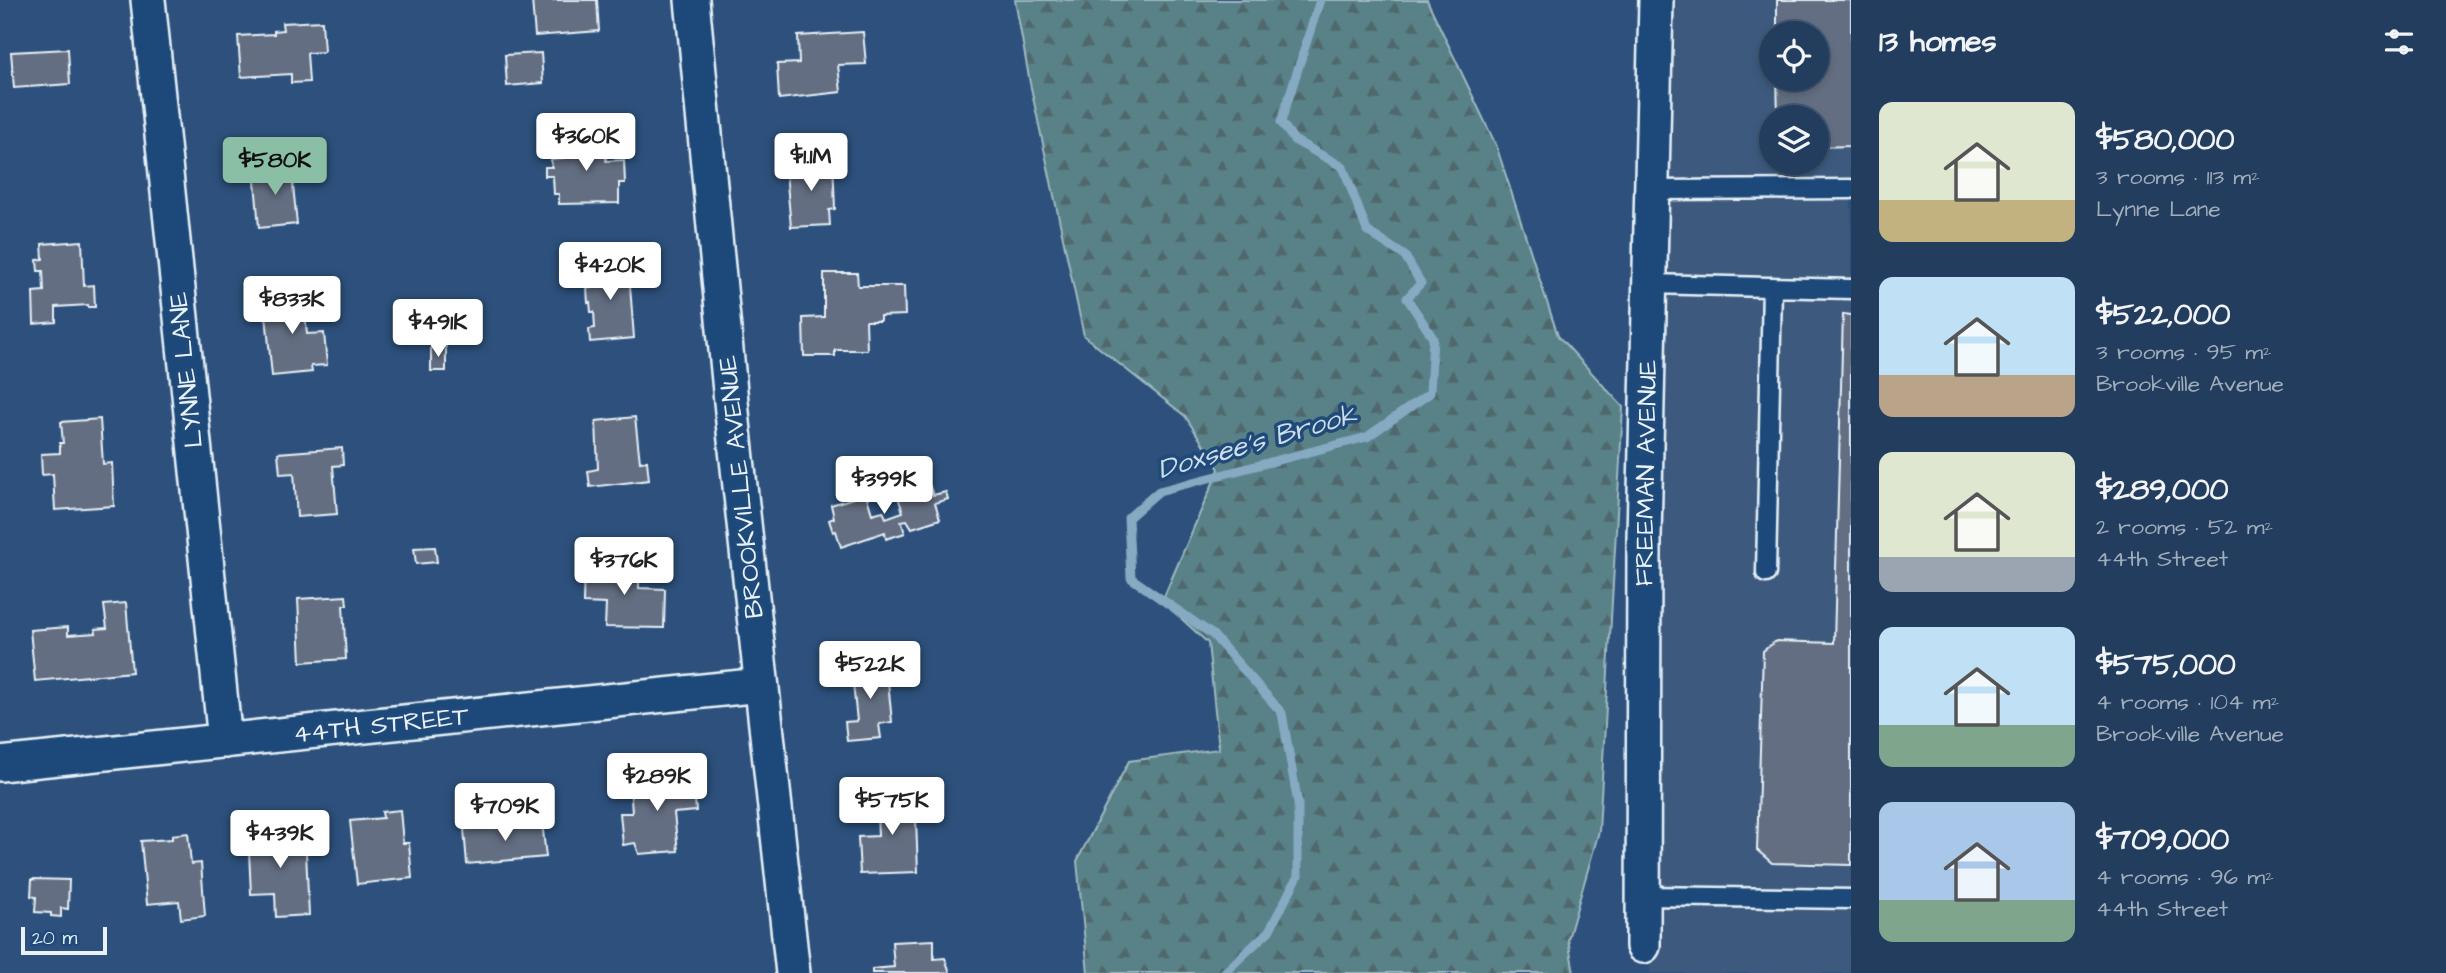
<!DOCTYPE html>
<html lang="en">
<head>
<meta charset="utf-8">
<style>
  body { margin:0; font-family:"Architects Daughter",sans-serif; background:#2e4866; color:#f1f3f6; height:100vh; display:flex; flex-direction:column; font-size:26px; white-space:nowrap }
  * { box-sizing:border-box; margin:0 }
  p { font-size:23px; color:#a2aebc }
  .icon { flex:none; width:38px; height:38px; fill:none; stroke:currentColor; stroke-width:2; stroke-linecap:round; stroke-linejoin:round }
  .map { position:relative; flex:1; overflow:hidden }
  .details { display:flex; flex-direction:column; background:#223d5d; width:595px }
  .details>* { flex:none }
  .controls { position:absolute; left:1759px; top:21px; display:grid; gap:14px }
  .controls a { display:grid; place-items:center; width:70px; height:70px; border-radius:50%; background:#223d5d; box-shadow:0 4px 10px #0003,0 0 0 2px #3f5672; font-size:35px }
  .scale { position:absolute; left:21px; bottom:18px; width:86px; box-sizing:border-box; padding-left:7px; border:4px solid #e8f1f8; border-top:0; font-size:19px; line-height:24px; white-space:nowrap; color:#e8f1f8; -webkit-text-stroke:5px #1f4a7a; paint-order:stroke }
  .price { position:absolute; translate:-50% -60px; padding:0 16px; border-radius:7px; background:#fff; color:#222; font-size:23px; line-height:46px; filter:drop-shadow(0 2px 4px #0008) }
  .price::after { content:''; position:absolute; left:50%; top:42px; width:21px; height:16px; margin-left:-10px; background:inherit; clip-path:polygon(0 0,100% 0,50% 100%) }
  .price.selected { background:#8abfa5; color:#111 }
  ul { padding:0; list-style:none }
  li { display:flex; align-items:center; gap:21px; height:175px; padding:0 28px }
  li span { display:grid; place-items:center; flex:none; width:196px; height:140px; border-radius:14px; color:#555 }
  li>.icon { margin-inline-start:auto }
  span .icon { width:84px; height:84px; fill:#fffc; stroke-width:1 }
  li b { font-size:30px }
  h2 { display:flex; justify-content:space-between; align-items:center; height:84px; padding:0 28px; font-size:30px }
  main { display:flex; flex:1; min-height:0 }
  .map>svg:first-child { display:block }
  .built { fill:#3d5a7e; fill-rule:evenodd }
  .forest { fill:url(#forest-firs); stroke:#a0b9c0; stroke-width:2 }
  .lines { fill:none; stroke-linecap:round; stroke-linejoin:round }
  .stream { stroke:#85aac1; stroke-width:9 }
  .building { fill:#636e82; stroke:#e8f1f8; stroke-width:2 }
  .service-casing { stroke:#e8f1f8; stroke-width:23 }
  .minor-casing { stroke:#e8f1f8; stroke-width:38 }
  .service { stroke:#1f4a7a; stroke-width:18 }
  .minor { stroke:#1f4a7a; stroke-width:33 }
  .labels { text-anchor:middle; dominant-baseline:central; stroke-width:7; stroke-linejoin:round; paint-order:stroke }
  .street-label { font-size:26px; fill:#e8f1f8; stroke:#1f4a7a }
  .water-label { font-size:28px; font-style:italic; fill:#cfdfea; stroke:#1f4a7a }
</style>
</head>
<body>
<main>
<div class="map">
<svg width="1851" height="973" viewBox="0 0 1851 973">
  <defs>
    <pattern id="forest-firs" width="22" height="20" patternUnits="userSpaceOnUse" patternTransform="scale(1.75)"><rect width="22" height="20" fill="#588188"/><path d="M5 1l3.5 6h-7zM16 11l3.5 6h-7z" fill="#50676c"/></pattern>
  </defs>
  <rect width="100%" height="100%" fill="#2d517c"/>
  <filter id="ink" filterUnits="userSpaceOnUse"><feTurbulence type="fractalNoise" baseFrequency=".0143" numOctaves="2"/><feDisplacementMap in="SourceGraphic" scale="14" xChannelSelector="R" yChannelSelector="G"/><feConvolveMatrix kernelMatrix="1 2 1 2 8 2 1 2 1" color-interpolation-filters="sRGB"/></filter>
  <g filter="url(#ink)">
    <path class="built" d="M 1672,0 L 1851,0 L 1851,973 L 1650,973 ZM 1771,33 L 1816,33 L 1816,79 L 1771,79 ZM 1771,117 L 1816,117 L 1816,163 L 1771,163 Z"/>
    <path class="forest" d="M 1015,0 L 1427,0 L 1496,145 L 1558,336 L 1623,407 L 1599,831 L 1568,939 L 1574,973 L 1088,973 L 1077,861 L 1129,761 L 1219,749 L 1208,643 L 1162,601 L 1219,469 L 1185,416 L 1084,336 L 1030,83 Z"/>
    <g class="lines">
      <path class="stream" d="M 1224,973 L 1269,931 L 1298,876 L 1298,804 L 1282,713 L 1213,635 L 1131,578 L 1128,518 L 1159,491 L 1367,437 L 1430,393 L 1433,338 L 1407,298 L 1421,283 L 1405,256 L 1367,231 L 1343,167 L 1294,140 L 1281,122 L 1320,0"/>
    </g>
    <path class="building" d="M 532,0 L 597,0 L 599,31 L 535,36 Z
      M 1777,0 L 1851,0 L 1851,146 L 1816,147 L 1816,117 L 1778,117 L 1777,79 L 1816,79 L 1816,33 L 1777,33 Z
      M 322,21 L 324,52 L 307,53 L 309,82 L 291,83 L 291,74 L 241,77 L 238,36 L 274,34 L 274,31 L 283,30 L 282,23 Z
      M 863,32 L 866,64 L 838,65 L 841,92 L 779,99 L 777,64 L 799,63 L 798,36 Z
      M 68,49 L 70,84 L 14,88 L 11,52 Z
      M 541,53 L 543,83 L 507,86 L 505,55 Z
      M 605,135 L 606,161 L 624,160 L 625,183 L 619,183 L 619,203 L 559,204 L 559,194 L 554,194 L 553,176 L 545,176 L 545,167 L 552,167 L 551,159 L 564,158 L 564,144 L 567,144 L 567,136 Z
      M 833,160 L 835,209 L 829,210 L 830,225 L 791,227 L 786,172 L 792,163 Z
      M 291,166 L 297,224 L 259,228 L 254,170 Z
      M 82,241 L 84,286 L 94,285 L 95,307 L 88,307 L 88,305 L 56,307 L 56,322 L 34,324 L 33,292 L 44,291 L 43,271 L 38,271 L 37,260 L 43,259 L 42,244 Z
      M 616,259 L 617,273 L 629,272 L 634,338 L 590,342 L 589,329 L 595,328 L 594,312 L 591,312 L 590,302 L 588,303 L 587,288 L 591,288 L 589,262 Z
      M 824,273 L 857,273 L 858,286 L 904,286 L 905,315 L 880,316 L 880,321 L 866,321 L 867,350 L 835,350 L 835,356 L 804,356 L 803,318 L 824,317 Z
      M 303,291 L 307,334 L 324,333 L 327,365 L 311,366 L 312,372 L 272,376 L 264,295 Z
      M 1843,314 L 1851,315 L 1851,865 L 1772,863 L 1757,850 L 1763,651 L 1776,641 L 1834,643 Z
      M 431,347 L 446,347 L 446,371 L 431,371 Z
      M 635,417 L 640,462 L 647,461 L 649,480 L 590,487 L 588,471 L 598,469 L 596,421 Z
      M 100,419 L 103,464 L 112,463 L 114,506 L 55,510 L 53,474 L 42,475 L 41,454 L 60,453 L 60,443 L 63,443 L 61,422 Z
      M 342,448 L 343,465 L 333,466 L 337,514 L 297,517 L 294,473 L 280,474 L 278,453 Z
      M 929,484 L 933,495 L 946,492 L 948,499 L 935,503 L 940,519 L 912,528 L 907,520 L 901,521 L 905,533 L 886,539 L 885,532 L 841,547 L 836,531 L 833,532 L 829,520 L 834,518 L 831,505 L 866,494 L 872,514 L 883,511 L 886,518 L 903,512 L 897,494 Z
      M 435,547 L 437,562 L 416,564 L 414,548 Z
      M 584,565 L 639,566 L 639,588 L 665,589 L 664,628 L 605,627 L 606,604 L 583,603 Z
      M 346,596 L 347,605 L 343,605 L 346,659 L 301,662 L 298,599 Z
      M 126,603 L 132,672 L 35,681 L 30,630 L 68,627 L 68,635 L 96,633 L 95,629 L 107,628 L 104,605 Z
      M 886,661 L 892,722 L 879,724 L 881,738 L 847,741 L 845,722 L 857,721 L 851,665 Z
      M 693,774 L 696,811 L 674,813 L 678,851 L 639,854 L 635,843 L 623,845 L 620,813 L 632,813 L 630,784 L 662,780 L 662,777 Z
      M 915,792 L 918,872 L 860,874 L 858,837 L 878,836 L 876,794 Z
      M 400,810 L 403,843 L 409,843 L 412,878 L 357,884 L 350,821 L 383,818 L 382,812 Z
      M 542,821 L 546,857 L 467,864 L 464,829 Z
      M 298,828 L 299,853 L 306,852 L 309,915 L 276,917 L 275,893 L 251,894 L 248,831 Z
      M 188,833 L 191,864 L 201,863 L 205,916 L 181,919 L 179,901 L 147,904 L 141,841 L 172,839 L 172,835 Z
      M 32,879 L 69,880 L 68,909 L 61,908 L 61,917 L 51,916 L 51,913 L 35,912 L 36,897 L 31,896 Z
      M 934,940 L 934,959 L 945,958 L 950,973 L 872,973 L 872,969 L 894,967 L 892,942 Z"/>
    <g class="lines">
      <defs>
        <path id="service" d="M 1652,190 L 1851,189
          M 1650,284 L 1851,289
          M 1766,573 L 1772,287
          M 1643,896 L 1851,899"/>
        <path id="minor" d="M 148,0 L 225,741
          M 692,0 L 733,422 L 793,973
          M 0,764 L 761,685
          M 1643,946 L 1644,537 L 1656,0"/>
      </defs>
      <use href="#service" class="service-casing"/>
      <use href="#minor" class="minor-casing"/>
      <use href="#service" class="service"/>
      <use href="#minor" class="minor"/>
    </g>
  </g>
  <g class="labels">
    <g class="street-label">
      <text transform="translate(186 370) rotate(-96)">LYNNE LANE</text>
      <text transform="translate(1646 473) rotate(-89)">FREEMAN AVENUE</text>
      <text transform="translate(741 487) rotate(-96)">BROOKVILLE AVENUE</text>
      <text transform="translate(381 725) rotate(-6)">44TH STREET</text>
    </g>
    <g class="water-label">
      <text transform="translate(1257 442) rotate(-16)">Doxsee's Brook</text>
    </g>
  </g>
</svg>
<div class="controls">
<a><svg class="icon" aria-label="locate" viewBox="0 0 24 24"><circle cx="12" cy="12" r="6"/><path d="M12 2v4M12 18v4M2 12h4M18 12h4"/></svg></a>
<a><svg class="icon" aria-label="layers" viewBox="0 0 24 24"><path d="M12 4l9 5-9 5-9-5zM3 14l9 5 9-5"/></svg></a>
</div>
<div class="scale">20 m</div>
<b class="price" style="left:586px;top:173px">$360K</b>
<b class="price" style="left:811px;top:193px">$1.1M</b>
<b class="price selected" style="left:275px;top:197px">$580K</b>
<b class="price" style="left:610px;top:302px">$420K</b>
<b class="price" style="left:292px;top:336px">$833K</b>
<b class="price" style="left:438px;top:359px">$491K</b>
<b class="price" style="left:884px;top:516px">$399K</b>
<b class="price" style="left:624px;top:597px">$376K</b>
<b class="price" style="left:870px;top:701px">$522K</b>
<b class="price" style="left:657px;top:813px">$289K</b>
<b class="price" style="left:892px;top:837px">$575K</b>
<b class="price" style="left:505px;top:843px">$709K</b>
<b class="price" style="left:280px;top:870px">$439K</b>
</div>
<section class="details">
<h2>13 homes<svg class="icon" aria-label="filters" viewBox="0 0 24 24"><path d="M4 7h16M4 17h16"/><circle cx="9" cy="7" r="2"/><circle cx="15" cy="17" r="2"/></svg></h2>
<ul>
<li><span style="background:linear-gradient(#dfe7d0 70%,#c2b280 0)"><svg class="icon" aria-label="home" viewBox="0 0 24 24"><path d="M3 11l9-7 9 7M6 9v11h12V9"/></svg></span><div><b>$580,000</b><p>3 rooms · 113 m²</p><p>Lynne Lane</p></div></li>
<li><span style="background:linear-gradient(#bfe0f5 70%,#b9a48a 0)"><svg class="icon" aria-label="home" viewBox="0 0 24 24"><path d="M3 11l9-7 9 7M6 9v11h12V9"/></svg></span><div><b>$522,000</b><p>3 rooms · 95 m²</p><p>Brookville Avenue</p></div></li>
<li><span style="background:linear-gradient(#dfe7d0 75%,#9aa5b1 0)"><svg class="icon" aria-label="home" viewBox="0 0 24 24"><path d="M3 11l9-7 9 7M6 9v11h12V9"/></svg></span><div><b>$289,000</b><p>2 rooms · 52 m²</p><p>44th Street</p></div></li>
<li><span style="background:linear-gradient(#bfe0f5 70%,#7fa58c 0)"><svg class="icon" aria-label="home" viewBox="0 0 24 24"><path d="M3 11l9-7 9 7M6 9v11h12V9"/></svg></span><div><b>$575,000</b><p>4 rooms · 104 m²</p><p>Brookville Avenue</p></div></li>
<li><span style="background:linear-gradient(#a9c7e8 70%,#7fa58c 0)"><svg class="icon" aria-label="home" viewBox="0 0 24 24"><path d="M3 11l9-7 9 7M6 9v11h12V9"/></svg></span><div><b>$709,000</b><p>4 rooms · 96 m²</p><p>44th Street</p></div></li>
</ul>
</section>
</main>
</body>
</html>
